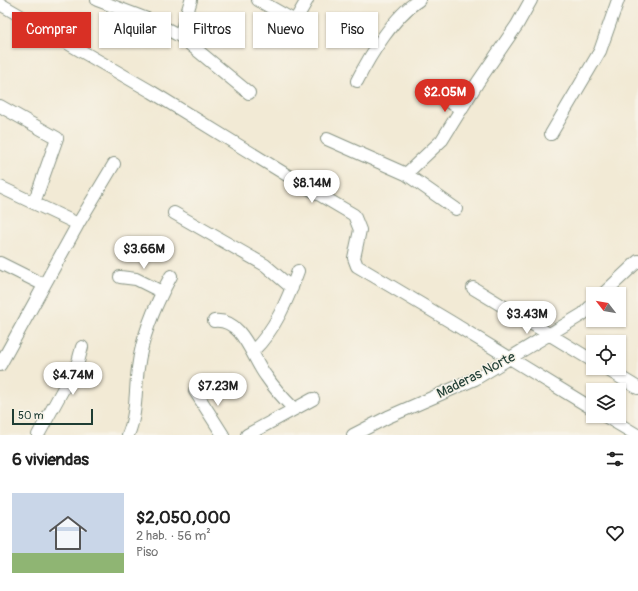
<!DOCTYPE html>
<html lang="es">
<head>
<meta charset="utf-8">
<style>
  body { margin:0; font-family:Pangolin,sans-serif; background:#f2f2f2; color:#222; height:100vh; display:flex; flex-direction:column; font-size:15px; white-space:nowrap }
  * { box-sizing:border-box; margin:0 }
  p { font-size:13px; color:#767676 }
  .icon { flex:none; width:22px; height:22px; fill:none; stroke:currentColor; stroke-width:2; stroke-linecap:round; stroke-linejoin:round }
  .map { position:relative; height:435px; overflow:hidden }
  .panel { display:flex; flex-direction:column; background:#fff; flex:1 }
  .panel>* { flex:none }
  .guide { position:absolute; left:12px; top:12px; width:400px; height:36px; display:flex; gap:8px }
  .needle { width:26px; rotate:301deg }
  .fabs { position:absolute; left:586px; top:287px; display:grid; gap:8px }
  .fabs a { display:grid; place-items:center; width:40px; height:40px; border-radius:0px; background:#fff; box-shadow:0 1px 3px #0004; font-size:20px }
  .scale { position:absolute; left:12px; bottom:10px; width:81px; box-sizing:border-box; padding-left:4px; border:2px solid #1f3d34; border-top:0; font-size:11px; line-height:14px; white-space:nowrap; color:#1f3d34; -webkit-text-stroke:3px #f7f3e8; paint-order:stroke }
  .price { position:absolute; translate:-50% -34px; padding:0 9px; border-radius:14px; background:#fff; color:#222; font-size:13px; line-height:26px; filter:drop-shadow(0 1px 2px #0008) }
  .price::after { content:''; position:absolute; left:50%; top:24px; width:12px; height:9px; margin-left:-6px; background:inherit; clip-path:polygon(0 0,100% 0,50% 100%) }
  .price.current { background:#d93025; color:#fff }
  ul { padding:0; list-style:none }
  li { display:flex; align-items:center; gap:12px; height:100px; padding:0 12px }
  li span { display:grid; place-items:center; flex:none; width:112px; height:80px; border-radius:0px; color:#555 }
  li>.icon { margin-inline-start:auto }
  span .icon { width:48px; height:48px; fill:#fffc; stroke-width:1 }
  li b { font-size:17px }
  h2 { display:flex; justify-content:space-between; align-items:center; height:48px; padding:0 12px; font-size:17px }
  .pill { padding:0 14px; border-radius:0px; background:#fff; box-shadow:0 1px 3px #0004; font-size:14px; line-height:36px }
  .pill.current { background:#d93025; color:#fff }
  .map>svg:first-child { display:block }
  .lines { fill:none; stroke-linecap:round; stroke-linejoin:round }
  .minor-casing { stroke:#889484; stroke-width:14 }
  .minor { stroke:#fff; stroke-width:12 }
  .labels { text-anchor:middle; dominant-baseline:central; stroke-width:3; stroke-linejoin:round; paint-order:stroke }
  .street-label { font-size:14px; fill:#1f3d34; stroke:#f7f3e8 }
</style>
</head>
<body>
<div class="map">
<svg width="638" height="435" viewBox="0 0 638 435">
  <rect width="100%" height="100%" fill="#f7f3e8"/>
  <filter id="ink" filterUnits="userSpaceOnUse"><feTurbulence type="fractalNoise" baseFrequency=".025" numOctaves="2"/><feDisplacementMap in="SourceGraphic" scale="8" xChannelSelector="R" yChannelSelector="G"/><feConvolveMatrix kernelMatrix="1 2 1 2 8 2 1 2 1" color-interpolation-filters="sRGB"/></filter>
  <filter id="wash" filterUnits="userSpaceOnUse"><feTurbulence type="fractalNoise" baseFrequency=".012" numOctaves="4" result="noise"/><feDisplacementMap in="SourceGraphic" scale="16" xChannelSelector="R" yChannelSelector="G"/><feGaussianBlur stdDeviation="0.9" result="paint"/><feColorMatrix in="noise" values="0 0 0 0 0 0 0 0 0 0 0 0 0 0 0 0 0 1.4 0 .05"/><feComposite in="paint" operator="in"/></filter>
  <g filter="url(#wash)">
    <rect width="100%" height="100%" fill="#f2ead5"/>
  </g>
  <g filter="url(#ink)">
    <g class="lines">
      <defs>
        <path id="minor" d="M 97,0 L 150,20 L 180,36
          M 191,0 L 180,36 L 249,93
          M 258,0 L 295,21
          M 0,4 L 152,92 L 303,185 L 354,215 L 360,230 L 354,258 L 357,266 L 451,322 L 593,409
          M 284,40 L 307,0
          M 357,81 C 370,55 394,16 419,0
          M 428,91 L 462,109
          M 0,106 L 57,138 L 34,203
          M 551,134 L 600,51 L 618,0
          M 327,139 L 406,174 L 442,140 L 478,82 L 517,25 L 531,0
          M 406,174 L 456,209
          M 0,187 L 78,224
          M 174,213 L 265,265 L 292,288
          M 0,263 L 44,285
          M 120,277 L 136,279 L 162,292
          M 473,288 L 593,361
          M 603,294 L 638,261
          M 214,321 C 243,318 252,358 266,376 C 274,388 284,399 294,409
          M 253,351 C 275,330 288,299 298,271
          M 0,365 L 78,224 L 114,164
          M 605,368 L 638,388
          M 195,391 L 223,435
          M 605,416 L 637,435
          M 38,435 L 78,362 L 82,347
          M 128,435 C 137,414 135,390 138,368 C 142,335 155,305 171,276
          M 247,435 L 313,399
          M 353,435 L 388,417 L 475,379 L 583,314 L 593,304"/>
      </defs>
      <use href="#minor" class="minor-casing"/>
      <use href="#minor" class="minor"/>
    </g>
  </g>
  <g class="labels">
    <g class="street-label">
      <text transform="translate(476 375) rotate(-27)">Maderas Norte</text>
    </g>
  </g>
</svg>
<div class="fabs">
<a><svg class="needle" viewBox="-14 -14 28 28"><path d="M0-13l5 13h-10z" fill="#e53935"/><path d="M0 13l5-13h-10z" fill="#767676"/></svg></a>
<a><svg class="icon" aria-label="locate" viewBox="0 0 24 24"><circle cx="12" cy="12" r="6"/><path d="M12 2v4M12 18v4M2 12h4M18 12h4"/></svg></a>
<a><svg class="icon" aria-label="layers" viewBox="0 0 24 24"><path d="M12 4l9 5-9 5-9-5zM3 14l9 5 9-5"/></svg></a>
</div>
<div class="scale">50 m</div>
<b class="price current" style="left:445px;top:113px">$2.05M</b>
<b class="price" style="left:312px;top:204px">$8.14M</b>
<b class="price" style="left:144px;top:270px">$3.66M</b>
<b class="price" style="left:527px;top:335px">$3.43M</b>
<b class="price" style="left:73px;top:396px">$4.74M</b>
<b class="price" style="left:218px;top:407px">$7.23M</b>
<div class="guide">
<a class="pill current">Comprar</a>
<a class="pill">Alquilar</a>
<a class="pill">Filtros</a>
<a class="pill">Nuevo</a>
<a class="pill">Piso</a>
</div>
</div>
<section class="panel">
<h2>6 viviendas<svg class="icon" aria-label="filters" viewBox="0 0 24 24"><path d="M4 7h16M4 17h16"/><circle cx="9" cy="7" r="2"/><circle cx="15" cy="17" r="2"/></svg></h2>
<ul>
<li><span style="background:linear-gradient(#c9d6e8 75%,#8fb573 0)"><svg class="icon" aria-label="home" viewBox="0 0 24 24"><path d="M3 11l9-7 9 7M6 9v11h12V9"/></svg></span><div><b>$2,050,000</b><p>2 hab. · 56 m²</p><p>Piso</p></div><svg class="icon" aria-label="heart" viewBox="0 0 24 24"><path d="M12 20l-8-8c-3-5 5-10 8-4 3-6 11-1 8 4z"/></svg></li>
</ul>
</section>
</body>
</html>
